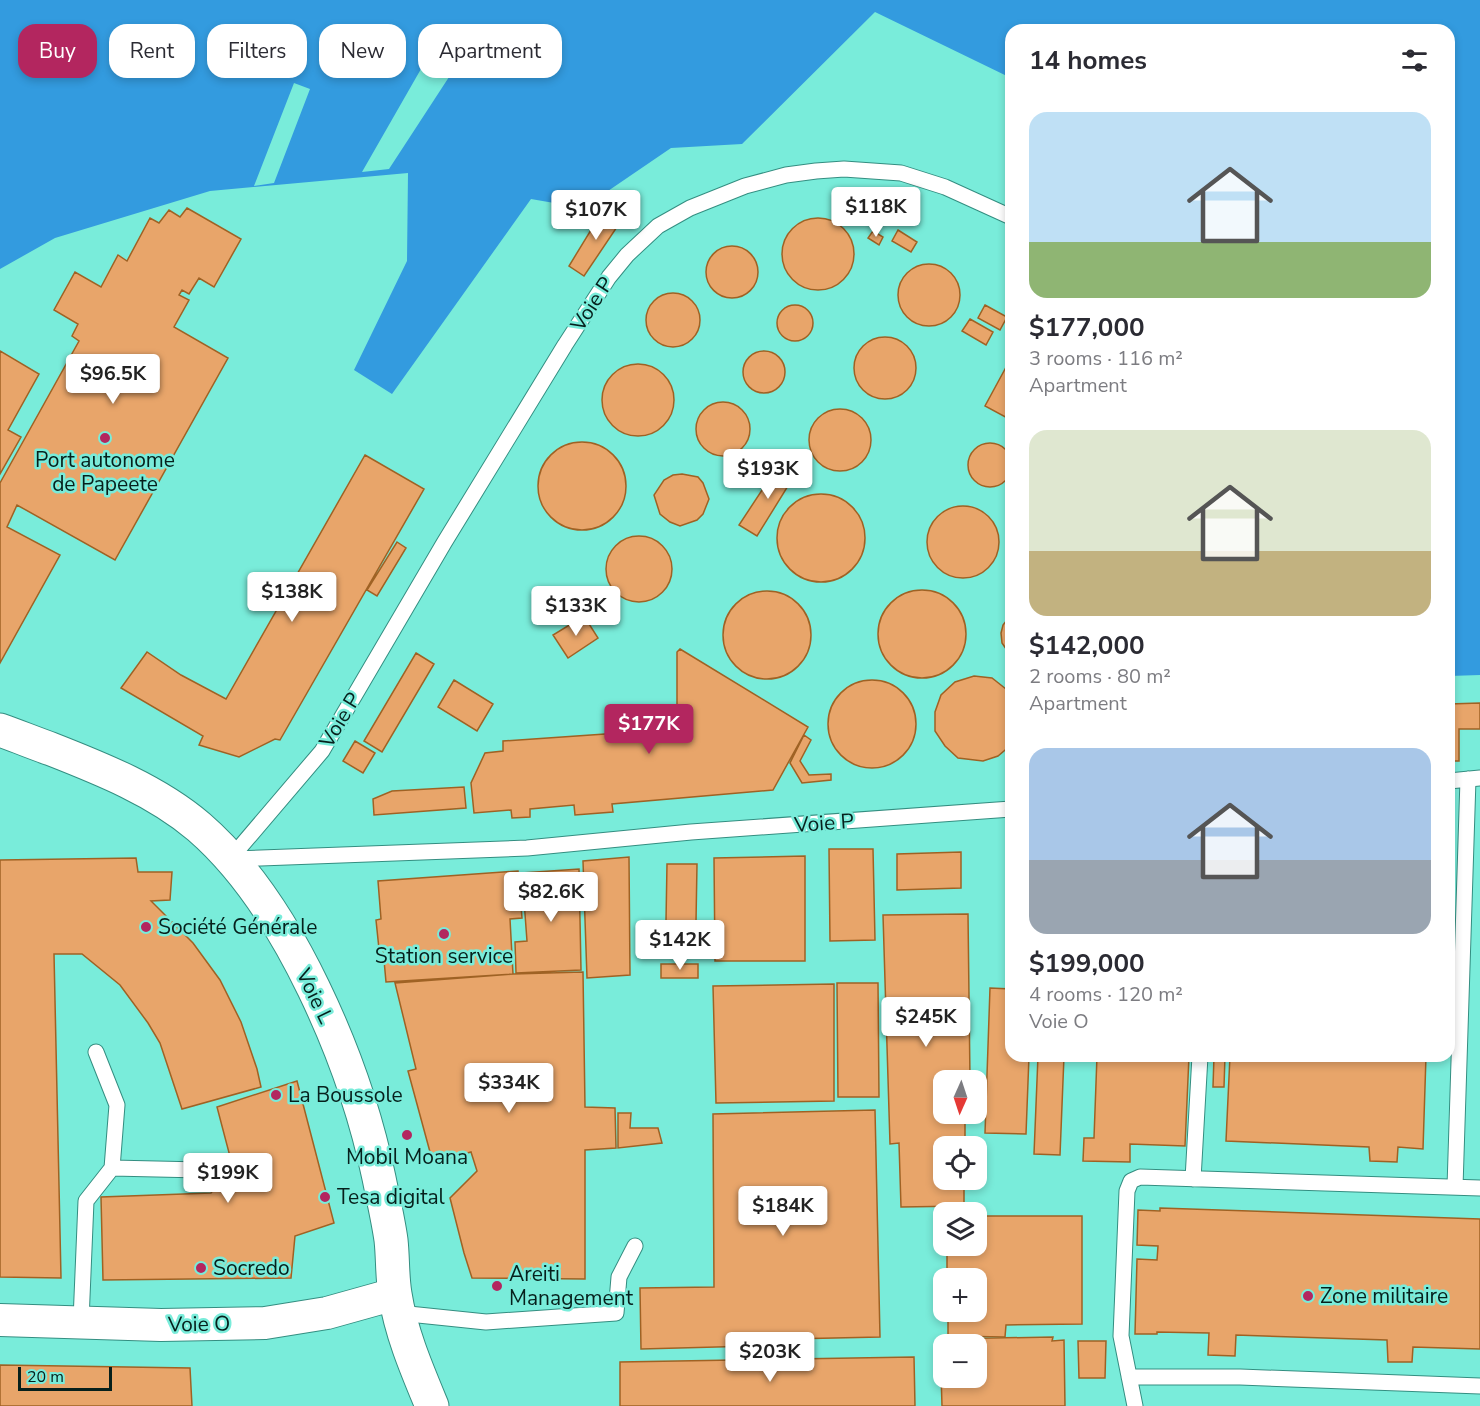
<!DOCTYPE html>
<html lang="en">
<head>
<meta charset="utf-8">
<style>
  body { margin:0; font-family:"Nunito Sans",sans-serif; background:#f2f2f3; color:#2b2b33; height:100vh; display:flex; flex-direction:column; font-size:22px; white-space:nowrap }
  * { box-sizing:border-box; margin:0 }
  p { font-size:20px; color:#7c7c81 }
  .icon { flex:none; width:33px; height:33px; fill:none; stroke:currentColor; stroke-width:2; stroke-linecap:round; stroke-linejoin:round }
  .map { position:relative; flex:1; overflow:hidden }
  .side { position:absolute; left:1005px; top:24px; width:450px; height:1038px; display:flex; flex-direction:column; background:#fff; border-radius:18px; box-shadow:0 3px 9px #0003 }
  .side>* { flex:none }
  .banner { position:absolute; left:18px; top:24px; width:570px; height:54px; display:flex; gap:12px }
  .needle { width:39px; rotate:183deg }
  .fabs { position:absolute; left:933px; top:1070px; display:grid; gap:12px }
  .fabs a { display:grid; place-items:center; width:54px; height:54px; border-radius:12px; background:#fff; box-shadow:0 3px 9px #0003; font-size:30px }
  .scale { position:absolute; left:18px; bottom:15px; width:94px; box-sizing:border-box; padding-left:6px; border:3px solid #06201c; border-top:0; font-size:16px; line-height:21px; white-space:nowrap; color:#06201c; -webkit-text-stroke:4px #79ecda; paint-order:stroke }
  .price { position:absolute; translate:-50% -51px; padding:0 14px; border-radius:6px; background:#fff; color:#222; font-size:20px; line-height:39px; filter:drop-shadow(0 2px 3px #0008) }
  .price::after { content:''; position:absolute; left:50%; top:36px; width:18px; height:14px; margin-left:-9px; background:inherit; clip-path:polygon(0 0,100% 0,50% 100%) }
  .price.active { background:#b3265f; color:#fff }
  ul { padding:0; list-style:none }
  li { display:grid; align-content:center; gap:12px; height:318px; padding:0 24px }
  li span { display:grid; place-items:center; height:186px; border-radius:18px; color:#555 }
  li>.icon { margin-inline-start:auto }
  span .icon { width:108px; height:108px; fill:#fffc; stroke-width:1 }
  li b { font-size:26px }
  h2 { display:flex; justify-content:space-between; align-items:center; height:72px; padding:0 24px; font-size:26px }
  .chip { padding:0 21px; border-radius:18px; background:#fff; box-shadow:0 3px 9px #0003; font-size:21px; line-height:54px }
  .chip.active { background:#b3265f; color:#fff }
  .map>svg:first-child { display:block }
  .water { fill:#339bdf }
  .pier { fill:#79ecda }
  .building { fill:#e8a56a; stroke:#9f6224; stroke-width:1.5; fill-rule:evenodd }
  .lines { fill:none; stroke-linecap:round; stroke-linejoin:round }
  .service-casing { stroke:#348e81; stroke-width:17 }
  .minor-casing { stroke:#348e81; stroke-width:34 }
  .tertiary-casing { stroke:#348e81; stroke-width:35 }
  .service { stroke:#fff; stroke-width:15 }
  .minor { stroke:#fff; stroke-width:32 }
  .tertiary { stroke:#fff; stroke-width:33 }
  .poi-dot { fill:#b3265f; stroke:#79ecda; stroke-width:2 }
  .labels { text-anchor:middle; dominant-baseline:central; stroke-width:5; stroke-linejoin:round; paint-order:stroke }
  .street-label { font-size:21px; fill:#06201c; stroke:#79ecda }
  .poi-label { font-size:21px; fill:#06201c; stroke:#79ecda; text-anchor:start }
</style>
</head>
<body>
<div class="map">
<svg width="1480" height="1406" viewBox="0 0 1480 1406">
  <rect width="100%" height="100%" fill="#79ecda"/>
  <path class="water" d="M 0,0 L 1480,0 L 1480,675 L 1449,676 L 1449,30 L 1011,30 L 1011,78 L 875,12 L 742,144 L 671,148 L 583,208 L 531,199 L 392,394 L 354,370 L 407,261 L 408,173 L 210,191 L 55,238 L 0,269 Z"/>
  <path class="pier" d="M 437,41 L 464,54 L 389,169 L 362,172 Z
    M 294,83 L 310,89 L 274,183 L 254,186 Z"/>
  <path class="building" d="M 605,207 L 623,218 L 584,276 L 569,266 Z
    M 187,208 L 241,239 L 214,287 L 199,278 L 189,294 L 182,290 L 179,295 L 189,300 L 174,327 L 228,358 L 115,560 L 17,505 L 7,527 L 60,555 L 0,663 L 0,483 L 79,341 L 72,336 L 78,324 L 54,310 L 75,272 L 101,287 L 118,255 L 127,261 L 150,218 L 159,223 L 169,210 L 180,217 Z
    M782 254a36 36 0 1 1 72 0a36 36 0 1 1-72 0Z
    M 898,230 L 917,242 L 911,252 L 892,241 Z
    M 873,231 L 883,237 L 879,245 L 868,238 Z
    M706 272a26 26 0 1 1 52 0a26 26 0 1 1-52 0Z
    M898 295a31 31 0 1 1 62 0a31 31 0 1 1-62 0Z
    M646 320a27 27 0 1 1 54 0a27 27 0 1 1-54 0Z
    M777 323a18 18 0 1 1 36 0a18 18 0 1 1-36 0Z
    M 985,305 L 1007,317 L 1000,330 L 978,318 Z
    M 970,319 L 993,332 L 986,345 L 962,331 Z
    M854 368a31 31 0 1 1 62 0a31 31 0 1 1-62 0Z
    M743 372a21 21 0 1 1 42 0a21 21 0 1 1-42 0Z
    M 0,351 L 39,374 L 8,430 L 21,437 L 0,474 Z
    M 1011,358 L 1011,420 L 985,406 Z
    M602 400a36 36 0 1 1 72 0a36 36 0 1 1-72 0Z
    M696 429a27 27 0 1 1 54 0a27 27 0 1 1-54 0Z
    M809 440a31 31 0 1 1 62 0a31 31 0 1 1-62 0Z
    M538 486a44 44 0 1 1 88 0a44 44 0 1 1-88 0Z
    M968 465a22 22 0 1 1 44 0a22 22 0 1 1-44 0Z
    M 365,455 L 424,489 L 280,740 L 275,739 L 239,757 L 199,745 L 203,736 L 121,688 L 147,652 L 181,675 L 226,699 Z
    M 780,463 L 796,473 L 757,536 L 739,525 Z
    M 682,474 L 698,477 L 703,483 L 709,499 L 703,514 L 697,520 L 680,526 L 670,522 L 660,514 L 654,495 L 664,480 L 673,475 Z
    M777 538a44 44 0 1 1 88 0a44 44 0 1 1-88 0Z
    M927 542a36 36 0 1 1 72 0a36 36 0 1 1-72 0Z
    M606 569a33 33 0 1 1 66 0a33 33 0 1 1-66 0Z
    M 397,542 L 406,548 L 377,596 L 367,590 Z
    M878 634a44 44 0 1 1 88 0a44 44 0 1 1-88 0Z
    M723 635a44 44 0 1 1 88 0a44 44 0 1 1-88 0Z
    M 1011,615 L 1011,656 L 1002,643 L 1001,633 L 1003,625 Z
    M 584,616 L 598,638 L 568,658 L 553,635 Z
    M 680,649 L 808,727 L 773,790 L 612,804 L 613,812 L 575,815 L 574,805 L 530,809 L 530,817 L 512,818 L 511,810 L 474,813 L 471,783 L 485,753 L 503,751 L 503,741 L 677,729 L 677,652 Z
    M 416,653 L 434,664 L 382,752 L 364,741 Z
    M 974,676 L 992,678 L 1011,693 L 1011,745 L 998,756 L 983,761 L 958,758 L 945,746 L 935,731 L 935,712 L 941,695 L 955,682 Z
    M 454,680 L 493,704 L 477,731 L 438,707 Z
    M828 724a44 44 0 1 1 88 0a44 44 0 1 1-88 0Z
    M 1480,703 L 1480,729 L 1459,729 L 1459,761 L 1449,761 L 1449,704 Z
    M 804,735 L 811,740 L 800,761 L 809,775 L 831,774 L 831,780 L 802,783 L 790,763 Z
    M 355,741 L 375,753 L 363,773 L 343,761 Z
    M 464,787 L 466,808 L 374,815 L 373,799 L 392,791 Z
    M 829,849 L 873,849 L 875,940 L 830,941 Z
    M 961,852 L 961,888 L 897,890 L 897,854 Z
    M 805,856 L 805,961 L 715,961 L 714,858 Z
    M 629,857 L 630,975 L 587,978 L 583,861 Z
    M 136,858 L 138,872 L 172,872 L 170,900 L 151,901 L 193,943 L 220,980 L 241,1022 L 257,1069 L 261,1087 L 182,1109 L 160,1043 L 148,1023 L 120,985 L 82,954 L 54,954 L 61,1278 L 0,1277 L 0,860 Z
    M 667,864 L 697,864 L 696,922 L 666,921 Z
    M 579,869 L 581,970 L 516,973 L 515,942 L 527,941 L 522,873 Z
    M 518,871 L 522,918 L 510,919 L 513,974 L 386,982 L 383,949 L 379,949 L 376,920 L 381,919 L 378,881 Z
    M 968,914 L 970,1080 L 944,1080 L 944,1113 L 965,1113 L 965,1146 L 944,1146 L 944,1179 L 964,1179 L 964,1206 L 901,1207 L 899,1143 L 890,1144 L 883,915 Z
    M 661,964 L 698,964 L 698,978 L 661,978 Z
    M 583,972 L 585,1107 L 615,1108 L 616,1148 L 585,1150 L 585,1279 L 472,1278 L 464,1253 L 450,1198 L 477,1171 L 471,1152 L 433,1163 L 408,1071 L 416,1069 L 395,983 L 513,974 Z
    M 837,983 L 878,983 L 879,1097 L 838,1097 Z
    M 834,984 L 834,1101 L 716,1103 L 713,986 Z
    M 990,988 L 1011,989 L 1011,1056 L 1029,1056 L 1026,1134 L 985,1133 Z
    M 1038,1056 L 1064,1056 L 1060,1155 L 1034,1154 Z
    M 1097,1056 L 1189,1056 L 1185,1146 L 1130,1144 L 1130,1162 L 1083,1161 L 1084,1138 L 1094,1138 Z
    M 1214,1056 L 1225,1056 L 1224,1087 L 1213,1087 Z
    M 1230,1056 L 1426,1056 L 1423,1149 L 1398,1147 L 1397,1162 L 1370,1161 L 1369,1147 L 1226,1141 Z
    M 297,1081 L 334,1223 L 295,1236 L 291,1278 L 103,1280 L 101,1197 L 211,1193 L 232,1164 L 217,1107 Z
    M 875,1110 L 880,1337 L 788,1339 L 788,1345 L 641,1349 L 640,1288 L 714,1287 L 713,1114 Z
    M 618,1113 L 631,1113 L 630,1128 L 658,1128 L 662,1143 L 618,1148 Z
    M 1160,1208 L 1480,1219 L 1480,1349 L 1413,1347 L 1412,1362 L 1388,1362 L 1387,1340 L 1236,1335 L 1235,1356 L 1208,1355 L 1209,1333 L 1157,1332 L 1157,1334 L 1135,1334 L 1137,1259 L 1157,1260 L 1158,1246 L 1137,1245 L 1138,1210 L 1160,1211 Z
    M 976,1216 L 1082,1216 L 1082,1324 L 1006,1325 L 1005,1337 L 948,1336 L 948,1311 L 976,1311 L 976,1278 L 947,1278 L 947,1245 L 976,1245 Z
    M 1053,1337 L 1052,1341 L 1064,1340 L 1065,1406 L 942,1406 L 940,1339 ZM 944,1344 L 976,1344 L 976,1377 L 944,1377 Z
    M 1078,1341 L 1106,1341 L 1105,1378 L 1079,1378 Z
    M 914,1357 L 915,1406 L 620,1406 L 620,1362 Z
    M 0,1365 L 190,1368 L 192,1406 L 0,1406 Z"/>
  <g class="lines">
    <defs>
      <path id="service" d="M 1449,781 L 1480,778
        M 230,859 L 322,751 L 444,543 L 565,345 L 609,277 L 627,255 L 658,226 L 690,208 L 745,186 L 786,175 L 816,171 L 844,169 L 901,173 L 945,187 L 1011,217
        M 233,859 L 527,848 L 691,832 L 1011,809
        M 112,1168 L 201,1170
        M 1193,1179 L 1200,1056
        M 1455,1187 L 1468,779
        M 399,1313 L 486,1322 L 616,1313 L 619,1277 L 635,1246
        M 81,1321 L 86,1201 L 112,1168 L 117,1105 L 96,1052
        M 1129,1377 L 1240,1377 L 1480,1386
        M 1135,1406 L 1121,1336 L 1127,1191 L 1131,1181 L 1140,1177 L 1480,1188"/>
      <path id="minor" d="M 0,1320 L 161,1325 L 265,1323 L 327,1313 L 395,1294"/>
      <path id="tertiary" d="M 0,730 C 17,736 34,743 51,749 C 102,769 157,791 199,827 C 289,905 355,1063 379,1178 C 383,1198 388,1219 391,1240 C 393,1258 392,1276 395,1294 C 401,1333 417,1370 432,1406"/>
    </defs>
    <use href="#service" class="service-casing"/>
    <use href="#minor" class="minor-casing"/>
    <use href="#tertiary" class="tertiary-casing"/>
    <use href="#service" class="service"/>
    <use href="#minor" class="minor"/>
    <use href="#tertiary" class="tertiary"/>
  </g>
  <g class="poi-dot">
    <circle cx="105" cy="438" r="6"/>
    <circle cx="146" cy="927" r="6"/>
    <circle cx="444" cy="934" r="6"/>
    <circle cx="276" cy="1095" r="6"/>
    <circle cx="407" cy="1135" r="6"/>
    <circle cx="325" cy="1197" r="6"/>
    <circle cx="201" cy="1268" r="6"/>
    <circle cx="497" cy="1286" r="6"/>
    <circle cx="1308" cy="1296" r="6"/>
  </g>
  <g class="labels">
    <g class="street-label">
      <text transform="translate(592 304) rotate(-57)">Voie P</text>
      <text transform="translate(340 720) rotate(-59)">Voie P</text>
      <text transform="translate(824 823) rotate(-4)">Voie P</text>
      <text transform="translate(315 996) rotate(64)">Voie L</text>
      <text transform="translate(199 1324) rotate(-1)">Voie O</text>
    </g>
    <g class="poi-label">
      <text x="105" y="460" text-anchor="middle">Port autonome<tspan x="105" dy="24">de Papeete</tspan></text>
      <text x="158" y="927">Société Générale</text>
      <text x="444" y="956" text-anchor="middle">Station service</text>
      <text x="288" y="1095">La Boussole</text>
      <text x="407" y="1157" text-anchor="middle">Mobil Moana</text>
      <text x="337" y="1197">Tesa digital</text>
      <text x="213" y="1268">Socredo</text>
      <text x="509" y="1274">Areiti<tspan x="509" dy="24">Management</tspan></text>
      <text x="1320" y="1296">Zone militaire</text>
    </g>
  </g>
</svg>
<div class="fabs">
<a><svg class="needle" viewBox="-14 -14 28 28"><path d="M0-13l5 13h-10z" fill="#e53935"/><path d="M0 13l5-13h-10z" fill="#7c7c81"/></svg></a>
<a><svg class="icon" aria-label="locate" viewBox="0 0 24 24"><circle cx="12" cy="12" r="6"/><path d="M12 2v4M12 18v4M2 12h4M18 12h4"/></svg></a>
<a><svg class="icon" aria-label="layers" viewBox="0 0 24 24"><path d="M12 4l9 5-9 5-9-5zM3 14l9 5 9-5"/></svg></a>
<a>+</a>
<a>−</a>
</div>
<div class="scale">20 m</div>
<b class="price" style="left:876px;top:238px">$118K</b>
<b class="price" style="left:596px;top:241px">$107K</b>
<b class="price" style="left:113px;top:405px">$96.5K</b>
<b class="price" style="left:768px;top:500px">$193K</b>
<b class="price" style="left:292px;top:623px">$138K</b>
<b class="price" style="left:576px;top:637px">$133K</b>
<b class="price active" style="left:649px;top:755px">$177K</b>
<b class="price" style="left:551px;top:923px">$82.6K</b>
<b class="price" style="left:680px;top:971px">$142K</b>
<b class="price" style="left:926px;top:1048px">$245K</b>
<b class="price" style="left:509px;top:1114px">$334K</b>
<b class="price" style="left:228px;top:1204px">$199K</b>
<b class="price" style="left:783px;top:1237px">$184K</b>
<b class="price" style="left:770px;top:1383px">$203K</b>
<div class="banner">
<a class="chip active">Buy</a>
<a class="chip">Rent</a>
<a class="chip">Filters</a>
<a class="chip">New</a>
<a class="chip">Apartment</a>
</div>
<section class="side">
<h2>14 homes<svg class="icon" aria-label="filters" viewBox="0 0 24 24"><path d="M4 7h16M4 17h16"/><circle cx="9" cy="7" r="2"/><circle cx="15" cy="17" r="2"/></svg></h2>
<ul>
<li><span style="background:linear-gradient(#bfe0f5 70%,#8fb573 0)"><svg class="icon" aria-label="home" viewBox="0 0 24 24"><path d="M3 11l9-7 9 7M6 9v11h12V9"/></svg></span><div><b>$177,000</b><p>3 rooms · 116 m²</p><p>Apartment</p></div></li>
<li><span style="background:linear-gradient(#dfe7d0 65%,#c2b280 0)"><svg class="icon" aria-label="home" viewBox="0 0 24 24"><path d="M3 11l9-7 9 7M6 9v11h12V9"/></svg></span><div><b>$142,000</b><p>2 rooms · 80 m²</p><p>Apartment</p></div></li>
<li><span style="background:linear-gradient(#a9c7e8 60%,#9aa5b1 0)"><svg class="icon" aria-label="home" viewBox="0 0 24 24"><path d="M3 11l9-7 9 7M6 9v11h12V9"/></svg></span><div><b>$199,000</b><p>4 rooms · 120 m²</p><p>Voie O</p></div></li>
</ul>
</section>
</div>
</body>
</html>
